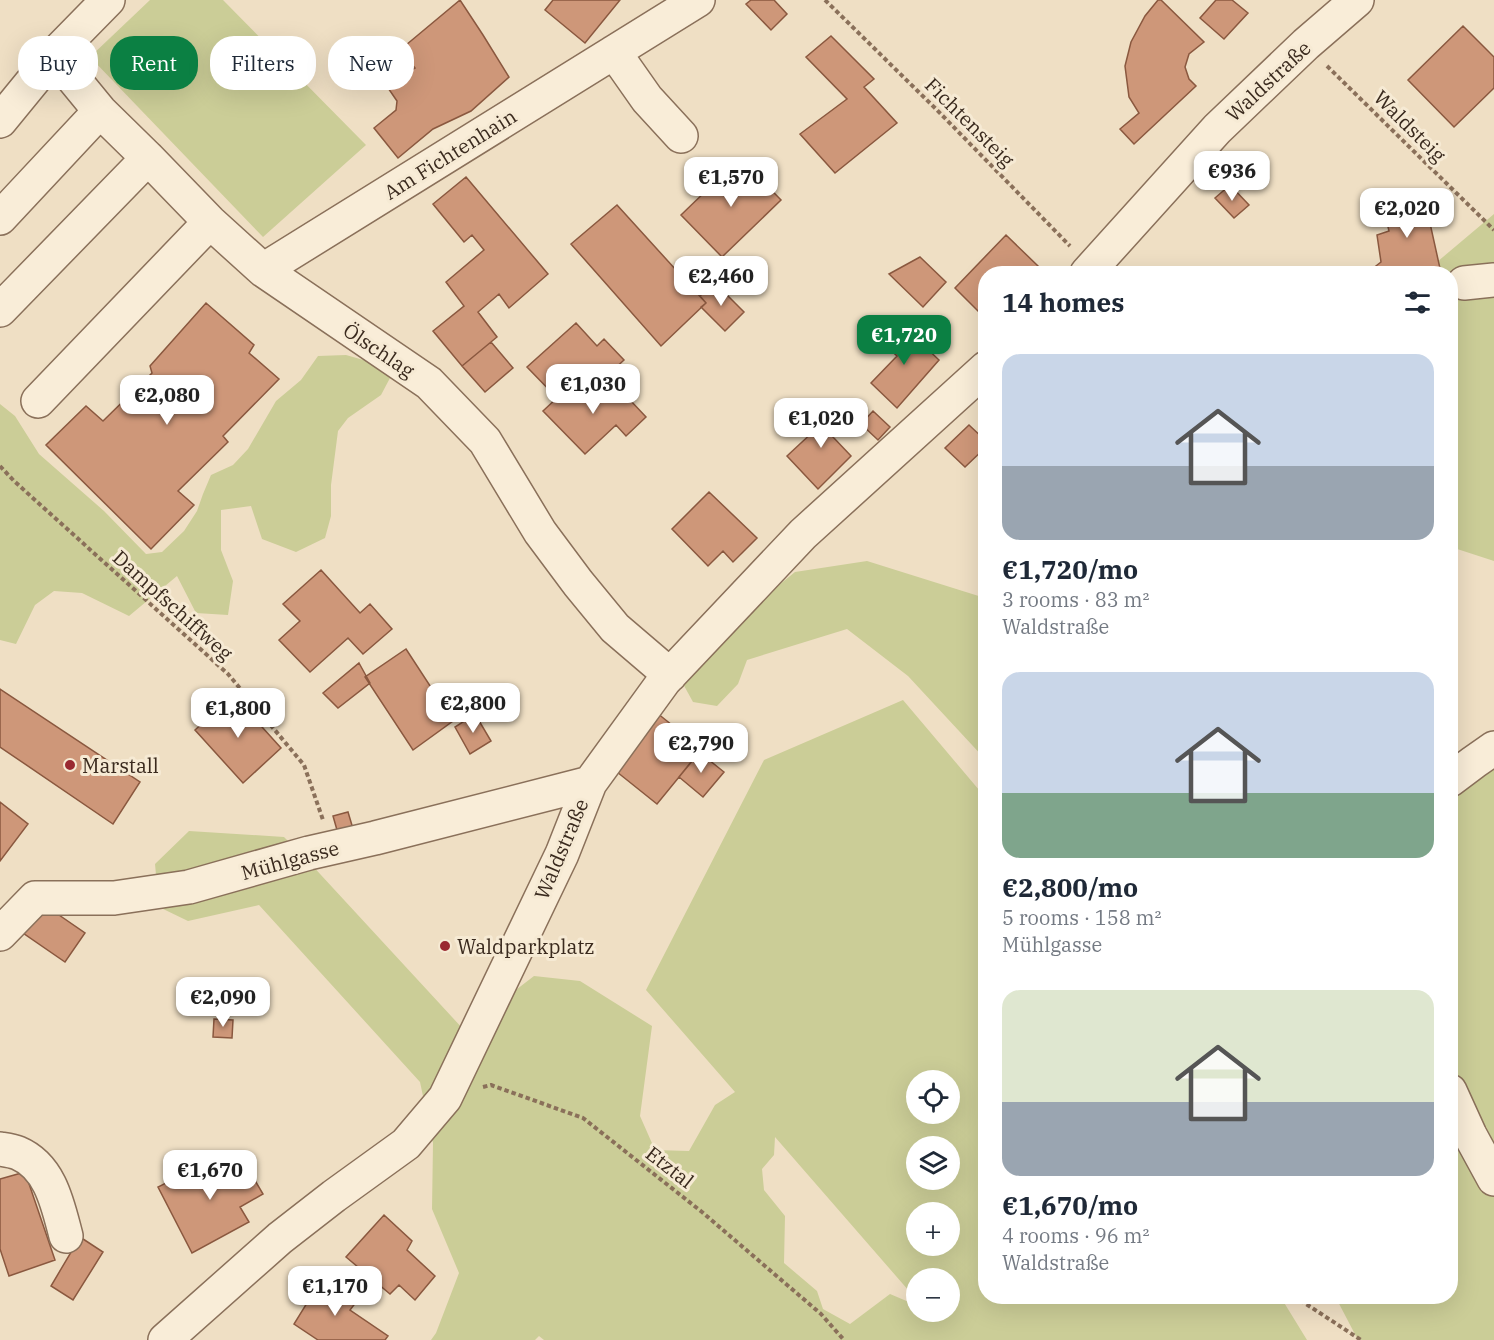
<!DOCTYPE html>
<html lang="en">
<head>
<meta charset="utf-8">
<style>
  body { margin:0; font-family:"IBM Plex Serif",serif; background:#f2f2f3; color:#1f2937; height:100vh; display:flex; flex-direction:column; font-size:22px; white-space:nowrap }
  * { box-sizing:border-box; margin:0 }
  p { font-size:20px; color:#747a83 }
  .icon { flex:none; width:33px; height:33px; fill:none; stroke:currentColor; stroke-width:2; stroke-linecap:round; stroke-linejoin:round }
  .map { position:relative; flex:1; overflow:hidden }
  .side { position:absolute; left:978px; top:266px; width:480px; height:1038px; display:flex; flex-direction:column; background:#fff; border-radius:24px; box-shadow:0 6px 24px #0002 }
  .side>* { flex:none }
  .banner { position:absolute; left:18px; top:36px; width:570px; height:54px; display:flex; gap:12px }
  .controls { position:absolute; left:906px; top:1070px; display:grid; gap:12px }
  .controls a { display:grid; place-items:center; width:54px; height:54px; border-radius:50%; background:#fff; box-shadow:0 6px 24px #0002; font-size:30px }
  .price { position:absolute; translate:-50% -51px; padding:0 14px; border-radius:12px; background:#fff; color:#222; font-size:20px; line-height:39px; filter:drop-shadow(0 2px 3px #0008) }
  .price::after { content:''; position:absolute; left:50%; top:36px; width:18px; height:14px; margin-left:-9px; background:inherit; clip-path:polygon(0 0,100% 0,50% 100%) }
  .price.active { background:#0b8043; color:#fff }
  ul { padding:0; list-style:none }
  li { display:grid; align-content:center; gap:12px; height:318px; padding:0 24px }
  li span { display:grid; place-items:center; height:186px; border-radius:18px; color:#555 }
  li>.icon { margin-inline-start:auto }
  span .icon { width:108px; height:108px; fill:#fffc; stroke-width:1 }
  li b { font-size:26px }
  h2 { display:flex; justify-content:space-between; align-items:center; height:72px; padding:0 24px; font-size:26px }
  .tag { padding:0 21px; border-radius:24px; background:#fff; box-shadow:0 6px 24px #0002; font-size:21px; line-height:54px }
  .tag.active { background:#0b8043; color:#fff }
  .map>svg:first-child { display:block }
  .green { fill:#cbcd97; fill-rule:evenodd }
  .building { fill:#ce9779; stroke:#8a583f; stroke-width:1.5 }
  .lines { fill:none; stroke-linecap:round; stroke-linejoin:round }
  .minor-casing { stroke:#8a705a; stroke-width:36 }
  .path { stroke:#8a705a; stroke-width:4; stroke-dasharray:4.5 3; stroke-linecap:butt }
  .minor { stroke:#f9edd8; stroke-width:33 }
  .poi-dot { fill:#9a2931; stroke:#f6ead4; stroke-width:2 }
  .labels { text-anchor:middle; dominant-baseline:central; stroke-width:6; stroke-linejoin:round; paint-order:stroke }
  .street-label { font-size:20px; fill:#3a2a1e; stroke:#f6ead4 }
  .poi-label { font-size:20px; fill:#3a2a1e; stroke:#f6ead4; text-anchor:start }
</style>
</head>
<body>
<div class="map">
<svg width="1494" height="1340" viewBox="0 0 1494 1340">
  <rect width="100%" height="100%" fill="#efdfc4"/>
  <path class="green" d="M 150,0 L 223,0 L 366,145 L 263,237 L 90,57 Z
    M 1494,214 L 1494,561 L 1451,547 L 1450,273 L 1424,273 Z
    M 346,355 L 374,363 L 390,378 L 381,395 L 348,418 L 338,431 L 331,485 L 331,516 L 325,538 L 296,552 L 262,539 L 251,506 L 221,510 L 221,550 L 233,581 L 228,615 L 196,613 L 177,576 L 129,616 L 82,593 L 54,591 L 35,605 L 16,644 L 0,640 L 0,404 L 15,416 L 39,454 L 104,511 L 146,554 L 162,552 L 184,531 L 197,511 L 203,494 L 211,475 L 233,465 L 248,449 L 276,401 L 301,380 L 318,356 Z
    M 867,561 L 985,598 L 985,759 L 908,676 L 847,629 L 747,660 L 738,684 L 717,706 L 693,702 L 682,682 L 731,624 L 795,572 Z
    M 903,700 L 985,797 L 986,1296 L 1280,1296 L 1307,1340 L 544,1340 L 539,1336 L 535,1340 L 431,1340 L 436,1333 L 459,1273 L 432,1209 L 433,1143 L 420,1082 L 259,905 L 188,921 L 159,907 L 155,864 L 189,831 L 284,837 L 309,862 L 464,1030 L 534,976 L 580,981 L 652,1026 L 640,1116 L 655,1150 L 689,1151 L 715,1105 L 735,1092 L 646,990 L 764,760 ZM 916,1080 L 950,1080 L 950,1113 L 916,1113 ZM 775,1137 L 916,1299 L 916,1278 L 950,1278 L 950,1311 L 916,1311 L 916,1305 L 890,1294 L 850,1324 L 823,1309 L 817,1291 L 784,1263 L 785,1216 L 764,1190 L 762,1169 L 774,1155 ZM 916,1146 L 950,1146 L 950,1179 L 916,1179 ZM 916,1212 L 950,1212 L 950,1245 L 916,1245 Z
    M 1494,761 L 1494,1340 L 1358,1340 L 1335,1296 L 1450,1296 L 1451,795 Z"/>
  <path class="building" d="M 460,0 L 483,35 L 509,77 L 471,111 L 433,129 L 398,158 L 374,128 L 396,110 L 397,101 L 386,85 L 415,68 L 400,50 Z
    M 553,0 L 620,0 L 585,43 L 545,10 Z
    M 751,0 L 774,0 L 787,14 L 771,30 L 746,4 Z
    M 1158,0 L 1161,0 L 1204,42 L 1189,54 L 1185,67 L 1189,79 L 1196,86 L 1134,144 L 1120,129 L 1139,113 L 1129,97 L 1125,66 L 1131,42 L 1145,16 Z
    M 1216,0 L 1232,0 L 1248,13 L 1224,39 L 1200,18 Z
    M 1463,26 L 1494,57 L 1494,88 L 1454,127 L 1408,80 Z
    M 831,36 L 874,79 L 864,87 L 897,123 L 835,173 L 800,134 L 847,99 L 806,57 Z
    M 740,158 L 781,200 L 722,257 L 681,215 Z
    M 466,177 L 548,274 L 509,308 L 499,294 L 478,312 L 497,337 L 462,366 L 433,331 L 464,306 L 446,282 L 484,250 L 472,235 L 464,242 L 433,204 Z
    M 1230,185 L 1249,205 L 1234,218 L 1215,198 Z
    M 1424,196 L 1441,273 L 1367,273 L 1381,262 L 1377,235 L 1389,231 L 1382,202 Z
    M 617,205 L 706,303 L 661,346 L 571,244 Z
    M 1006,235 L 1038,266 L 1031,273 L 986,273 L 986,319 L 955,288 Z
    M 920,257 L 946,282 L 923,307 L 889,274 Z
    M 714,282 L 744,312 L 725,331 L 701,307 L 706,303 L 700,296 Z
    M 206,303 L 254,345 L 249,353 L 279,379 L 223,436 L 228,442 L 178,491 L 194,505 L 151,549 L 46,445 L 86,406 L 103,421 L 152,373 L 150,366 Z
    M 576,323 L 597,346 L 604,339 L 624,360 L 587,394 L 575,381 L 557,398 L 527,367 Z
    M 901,324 L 939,360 L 897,408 L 871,383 L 897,356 L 883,343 Z
    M 491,342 L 513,368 L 485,392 L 462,366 Z
    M 575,381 L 595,403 L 615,384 L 646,417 L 626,436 L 616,425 L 585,454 L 543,411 Z
    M 822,404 L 844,426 L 833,437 L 851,456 L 818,489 L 787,456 L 816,429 L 807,419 Z
    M 873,411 L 890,427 L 878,440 L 861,424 Z
    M 969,425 L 986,441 L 986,447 L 965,467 L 945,448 Z
    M 709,492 L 757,538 L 733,562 L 723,551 L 708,566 L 672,529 Z
    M 321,570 L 360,613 L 370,604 L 392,629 L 363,654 L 348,638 L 310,672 L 279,640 L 300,621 L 283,604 Z
    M 406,649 L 453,721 L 413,750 L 365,677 Z
    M 359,663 L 370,683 L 338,708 L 323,693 Z
    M 0,689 L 140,782 L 113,824 L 0,747 Z
    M 233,695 L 281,748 L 243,783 L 195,730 Z
    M 657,713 L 702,749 L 657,804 L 612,768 Z
    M 475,714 L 491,741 L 470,754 L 455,727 Z
    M 699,752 L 724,772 L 703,797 L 679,777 Z
    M 0,802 L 28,824 L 0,861 Z
    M 348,812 L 354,832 L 339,837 L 333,816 Z
    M 43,904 L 85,933 L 65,962 L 23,933 Z
    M 214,1019 L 233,1020 L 232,1038 L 213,1037 Z
    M 217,1157 L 226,1172 L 244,1162 L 263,1194 L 240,1207 L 249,1222 L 192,1253 L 158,1187 Z
    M 25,1172 L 55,1260 L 9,1276 L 0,1249 L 0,1179 Z
    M 384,1215 L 412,1241 L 407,1250 L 435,1276 L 415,1300 L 399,1285 L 390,1294 L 346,1257 Z
    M 80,1237 L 103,1252 L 73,1300 L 51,1286 Z
    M 323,1277 L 357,1301 L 350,1310 L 388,1336 L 385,1340 L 318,1340 L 294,1324 Z"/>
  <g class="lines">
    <defs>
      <path id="minor" d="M 614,52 L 647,99 L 681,136
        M 54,55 L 100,111 L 148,158 L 210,222 L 263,270 L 429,383 L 485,441 L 540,532 L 578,583 L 615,628 L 670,675
        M 0,121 L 54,55 L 108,0
        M 0,218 L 100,111
        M 263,270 L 698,0
        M 1087,273 L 1217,129 L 1306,44 L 1357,0
        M 1464,283 L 1494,280
        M 0,310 L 148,158
        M 38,401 L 210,222
        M 1450,780 L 1474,762 L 1494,748
        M 0,934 L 35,898 L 114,898 L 189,887 L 309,853 L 375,838 L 590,783
        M 1450,1091 L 1470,1135 L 1494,1179
        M 0,1149 C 6,1150 13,1151 18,1153 C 51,1167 58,1206 66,1236
        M 165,1340 L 280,1238 L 334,1196 L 406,1144 L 445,1098 L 562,854 L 590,783 L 664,681 L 803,534 L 986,368"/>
    </defs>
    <use href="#minor" class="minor-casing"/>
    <path class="path" d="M 825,0 L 935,108 L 1070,246
      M 1327,66 L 1494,230
      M 0,466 L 14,481 L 228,674 L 304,765 L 323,820
      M 483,1087 L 491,1085 L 583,1118 L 702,1212 L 821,1314 L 844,1340
      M 1294,1296 L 1361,1340"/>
    <use href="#minor" class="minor"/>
  </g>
  <g class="poi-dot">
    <circle cx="70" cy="765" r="6"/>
    <circle cx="445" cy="946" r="6"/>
  </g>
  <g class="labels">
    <g class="street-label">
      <text transform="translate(1268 81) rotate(-43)">Waldstraße</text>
      <text transform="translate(970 122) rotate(45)">Fichtensteig</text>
      <text transform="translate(1410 126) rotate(45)">Waldsteig</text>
      <text transform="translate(450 154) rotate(-32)">Am Fichtenhain</text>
      <text transform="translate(379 350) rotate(34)">Ölschlag</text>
      <text transform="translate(173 605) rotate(42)">Dampfschiffweg</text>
      <text transform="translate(561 849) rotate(-67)">Waldstraße</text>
      <text transform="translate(290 860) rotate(-15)">Mühlgasse</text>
      <text transform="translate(670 1167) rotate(38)">Etztal</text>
    </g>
    <g class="poi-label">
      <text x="82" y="765">Marstall</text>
      <text x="457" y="946">Waldparkplatz</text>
    </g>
  </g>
</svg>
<div class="controls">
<a><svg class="icon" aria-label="locate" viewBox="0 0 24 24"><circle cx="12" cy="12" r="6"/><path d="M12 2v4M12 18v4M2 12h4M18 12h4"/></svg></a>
<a><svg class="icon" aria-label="layers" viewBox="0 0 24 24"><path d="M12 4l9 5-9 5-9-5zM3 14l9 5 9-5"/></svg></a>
<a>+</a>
<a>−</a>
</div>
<b class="price" style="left:1232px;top:202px">€936</b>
<b class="price" style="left:731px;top:208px">€1,570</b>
<b class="price" style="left:1407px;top:239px">€2,020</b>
<b class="price" style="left:721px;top:307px">€2,460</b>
<b class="price active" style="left:904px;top:366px">€1,720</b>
<b class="price" style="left:593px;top:415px">€1,030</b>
<b class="price" style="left:167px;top:426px">€2,080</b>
<b class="price" style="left:821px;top:449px">€1,020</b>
<b class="price" style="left:473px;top:734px">€2,800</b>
<b class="price" style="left:238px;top:739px">€1,800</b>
<b class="price" style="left:701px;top:774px">€2,790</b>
<b class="price" style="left:223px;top:1028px">€2,090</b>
<b class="price" style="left:210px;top:1201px">€1,670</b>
<b class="price" style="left:335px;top:1317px">€1,170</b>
<div class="banner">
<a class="tag">Buy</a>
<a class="tag active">Rent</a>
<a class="tag">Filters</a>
<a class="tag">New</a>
</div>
<section class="side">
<h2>14 homes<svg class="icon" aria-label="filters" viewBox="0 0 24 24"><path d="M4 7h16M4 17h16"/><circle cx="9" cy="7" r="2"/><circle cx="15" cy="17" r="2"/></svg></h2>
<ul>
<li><span style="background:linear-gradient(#c9d6e8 60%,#9aa5b1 0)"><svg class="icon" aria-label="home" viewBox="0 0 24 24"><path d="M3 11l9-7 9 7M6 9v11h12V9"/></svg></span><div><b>€1,720/mo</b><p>3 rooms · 83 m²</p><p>Waldstraße</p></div></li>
<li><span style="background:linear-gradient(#c9d6e8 65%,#7fa58c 0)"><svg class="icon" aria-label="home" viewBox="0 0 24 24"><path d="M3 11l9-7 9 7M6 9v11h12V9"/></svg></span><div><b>€2,800/mo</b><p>5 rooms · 158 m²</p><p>Mühlgasse</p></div></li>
<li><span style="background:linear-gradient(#dfe7d0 60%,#9aa5b1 0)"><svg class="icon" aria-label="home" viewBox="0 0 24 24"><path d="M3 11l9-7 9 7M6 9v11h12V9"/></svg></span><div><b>€1,670/mo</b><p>4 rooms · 96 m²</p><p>Waldstraße</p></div></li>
</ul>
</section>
</div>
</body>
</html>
